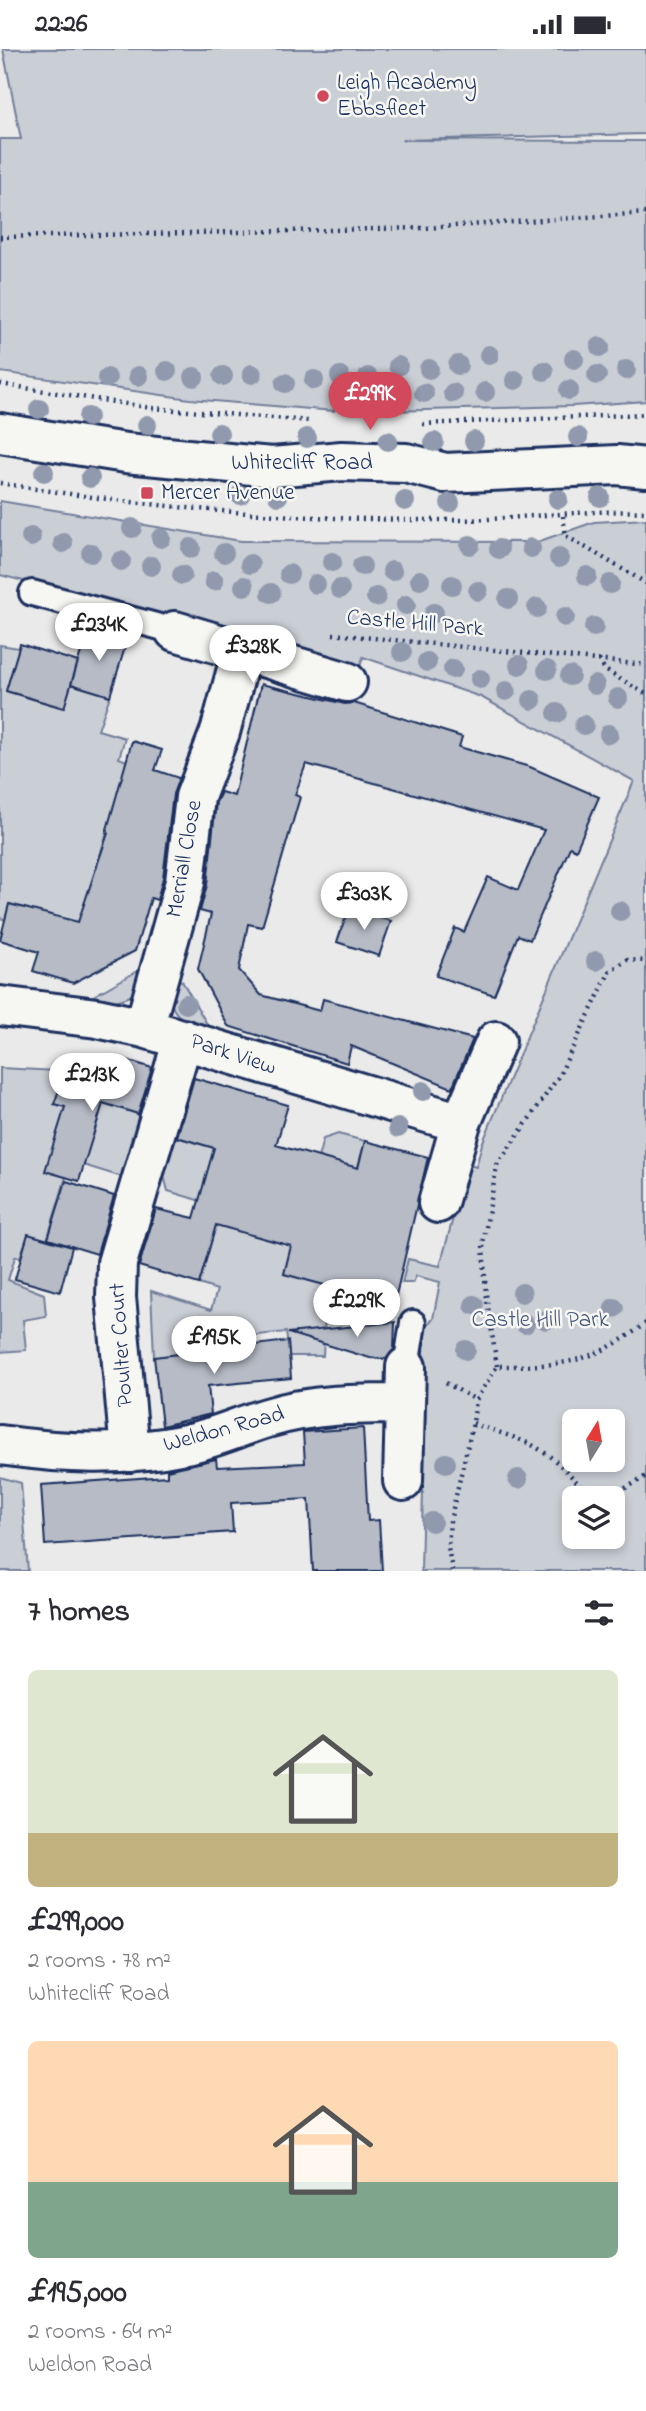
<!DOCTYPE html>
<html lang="en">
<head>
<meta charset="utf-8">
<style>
  body { margin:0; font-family:"Indie Flower",sans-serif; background:#f7f7f7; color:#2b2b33; height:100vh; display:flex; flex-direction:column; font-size:26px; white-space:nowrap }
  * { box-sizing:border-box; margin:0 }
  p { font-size:23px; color:#7c7c81 }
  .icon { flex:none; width:38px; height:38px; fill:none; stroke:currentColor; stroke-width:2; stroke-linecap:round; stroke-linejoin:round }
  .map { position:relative; height:1522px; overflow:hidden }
  .details { display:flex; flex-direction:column; background:#fff; flex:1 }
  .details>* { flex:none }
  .needle { width:46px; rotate:11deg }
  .fabs { position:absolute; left:562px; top:1360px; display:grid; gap:14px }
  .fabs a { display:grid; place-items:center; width:63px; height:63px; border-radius:10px; background:#fff; box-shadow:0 4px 10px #0003; font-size:35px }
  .price { position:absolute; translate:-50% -60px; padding:0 16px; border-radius:24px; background:#fff; color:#222; font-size:23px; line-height:46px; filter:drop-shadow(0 2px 4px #0008) }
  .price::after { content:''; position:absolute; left:50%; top:42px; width:21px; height:16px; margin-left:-10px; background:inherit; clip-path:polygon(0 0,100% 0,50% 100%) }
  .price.active { background:#d1495b; color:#fff }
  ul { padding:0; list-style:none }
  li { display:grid; align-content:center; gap:14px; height:371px; padding:0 28px }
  li span { display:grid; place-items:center; height:217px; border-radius:10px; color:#555 }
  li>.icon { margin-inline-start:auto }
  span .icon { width:126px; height:126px; fill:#fffc; stroke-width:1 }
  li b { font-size:30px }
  h2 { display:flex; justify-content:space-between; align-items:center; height:84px; padding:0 28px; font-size:30px }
  .status { display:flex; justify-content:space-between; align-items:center; height:49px; padding:0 35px; background:#fff; direction:ltr }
  .status svg { height:19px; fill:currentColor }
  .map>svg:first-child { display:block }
  .green { fill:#caced5; stroke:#727e9a; stroke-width:2; fill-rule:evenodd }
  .building { fill:#b6bbc6; stroke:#1b2f5e; stroke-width:2 }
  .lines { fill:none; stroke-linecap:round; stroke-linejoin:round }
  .service-casing { stroke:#1b2f5e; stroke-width:30 }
  .minor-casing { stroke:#1b2f5e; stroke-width:44 }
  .tertiary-casing { stroke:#1b2f5e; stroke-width:44 }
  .path { stroke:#1b2f5e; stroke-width:4.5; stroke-dasharray:2 5; stroke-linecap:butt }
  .service { stroke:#f6f6f2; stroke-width:24 }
  .minor { stroke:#f6f6f2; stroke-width:38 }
  .tertiary { stroke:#f6f6f2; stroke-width:38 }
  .tree { fill:#9099ad }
  .poi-dot { fill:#d1495b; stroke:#f6f6f2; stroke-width:2.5 }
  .labels { text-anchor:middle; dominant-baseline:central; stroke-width:5; stroke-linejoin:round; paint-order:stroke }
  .poi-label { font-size:23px; fill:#1b2f5e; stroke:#f6f6f2; text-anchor:start }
  .street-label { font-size:23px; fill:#1b2f5e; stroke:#f6f6f2 }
  .park-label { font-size:23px; fill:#47577c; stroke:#f6f6f2 }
</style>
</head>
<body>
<div class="status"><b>22:26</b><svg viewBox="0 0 49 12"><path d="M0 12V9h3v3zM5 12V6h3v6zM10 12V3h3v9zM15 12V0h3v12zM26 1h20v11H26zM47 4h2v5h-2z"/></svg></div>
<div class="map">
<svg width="646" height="1522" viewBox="0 0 646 1522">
  <rect width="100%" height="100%" fill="#e9eae9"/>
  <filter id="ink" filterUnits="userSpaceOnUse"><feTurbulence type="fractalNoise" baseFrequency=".0143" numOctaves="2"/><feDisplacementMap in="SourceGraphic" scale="14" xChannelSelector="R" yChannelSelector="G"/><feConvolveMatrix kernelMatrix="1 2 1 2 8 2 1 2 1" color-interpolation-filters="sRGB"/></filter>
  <g filter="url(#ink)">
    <path class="green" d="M 3,0 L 646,0 L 646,85 L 401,91 L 646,92 L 646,352 L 573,357 L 389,362 C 374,351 357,335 339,349 L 334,362 L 190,350 L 0,323 L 0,90 L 21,90 Z
      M 0,452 L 241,492 L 537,493 L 594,473 L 646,470 L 646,1522 L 421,1522 L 426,1320 L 422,1317 L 426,1276 L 433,1270 L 440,1233 L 416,1227 L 413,1234 L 402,1234 L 408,1210 L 440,1217 L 456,1158 L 462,1114 L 476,1118 L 482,1095 L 634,732 L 481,648 L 363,608 L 358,624 L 237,587 L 0,526 ZM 574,1372 L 612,1372 L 612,1410 L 574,1410 ZM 574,1449 L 612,1449 L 612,1488 L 574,1488 Z
      M 0,596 L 19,599 L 6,642 L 63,659 L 71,635 L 110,647 L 98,681 L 125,689 L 119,709 L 129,713 L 86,851 L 110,859 L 67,896 L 28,860 L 10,855 L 5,871 L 0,869 Z
      M 141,920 L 137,942 C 122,955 107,952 88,950 Z
      M 173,929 L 182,932 L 211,982 C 179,969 165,967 173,929 Z
      M 0,1019 L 57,1022 L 84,1030 L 93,1088 L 103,1054 L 141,1066 L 122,1128 L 51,1106 L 66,1128 L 47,1191 L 28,1186 L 20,1208 L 15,1208 L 8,1231 L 44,1245 L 46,1267 L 23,1271 L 26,1301 L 0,1303 Z
      M 338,1085 L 365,1092 L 351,1143 L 312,1132 L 323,1090 Z
      M 176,1088 L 215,1099 L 202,1144 L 305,1155 L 284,1225 L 348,1242 L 348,1248 L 326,1247 L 323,1307 L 289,1307 L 286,1283 L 239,1288 L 237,1271 L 202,1275 L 204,1302 L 154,1308 L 151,1242 L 211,1261 L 217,1241 L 199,1235 L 216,1176 L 243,1165 L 168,1142 L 164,1127 Z
      M 0,1428 L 21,1434 L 28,1522 L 0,1522 Z"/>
    <path class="building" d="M 88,580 L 127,592 L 110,647 L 71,635 Z
      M 20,595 L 78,613 L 64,659 L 6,642 Z
      M 261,635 L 345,655 L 354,654 L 462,688 L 459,698 L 530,718 L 599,748 L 576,801 L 570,798 L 530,891 L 518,886 L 494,946 L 436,927 L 455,879 L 464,883 L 488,828 L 518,841 L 544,781 L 306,715 L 295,746 L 300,748 L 262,878 L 248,875 L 239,921 L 261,946 L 320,962 L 323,950 L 473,990 L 452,1039 L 351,997 L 347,1014 L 228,977 L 198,920 L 211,865 L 200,862 L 207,836 L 216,753 L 221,743 L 234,747 Z
      M 132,692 L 162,701 L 155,721 L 179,729 L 173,745 L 163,829 L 157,851 L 151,849 L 135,902 L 73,934 L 33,922 L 39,903 L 0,891 L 9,855 L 78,873 L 108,784 L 106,784 Z
      M 349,859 L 391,872 L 379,907 L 337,893 Z
      M 117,1008 L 152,1019 L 138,1065 L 103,1054 L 79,1132 L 45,1122 L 65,1058 L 54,1055 L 65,1024 L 108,1038 Z
      M 194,1029 L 288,1056 L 276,1096 L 358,1119 L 365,1092 L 428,1108 L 394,1255 L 284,1225 L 291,1197 L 216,1176 L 199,1235 L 139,1217 L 156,1160 L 194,1169 L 214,1099 L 177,1088 Z
      M 66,1132 L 114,1147 L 97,1205 L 48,1190 Z
      M 28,1185 L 72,1198 L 60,1243 L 15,1230 Z
      M 395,1273 L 394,1300 L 386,1310 L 370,1309 L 288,1284 Z
      M 288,1292 L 291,1329 L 208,1337 L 211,1365 L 162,1377 L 154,1308 Z
      M 363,1379 L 368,1472 L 379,1471 L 382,1522 L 313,1522 L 309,1450 L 231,1454 L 233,1483 L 45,1496 L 41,1436 L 167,1427 L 167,1421 L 216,1410 L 217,1418 L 305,1414 L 303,1383 Z"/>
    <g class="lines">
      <defs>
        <path id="service" d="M 32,544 L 175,582
          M 406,1318 L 413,1274"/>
        <path id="minor" d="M 175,582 L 347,633
          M 0,957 L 97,969 L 144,979 L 461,1074
          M 144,979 L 185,833 L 195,748 L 220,683 L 242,602
          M 438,1154 L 461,1074 L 496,992
          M 0,1396 C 62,1405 124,1408 186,1395 C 215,1389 240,1377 267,1369 C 311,1355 360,1355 405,1355
          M 130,1403 L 116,1248 L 117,1214 L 183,990
          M 403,1432 L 406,1318"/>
        <path id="tertiary" d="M 0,384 L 126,404 L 272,418 L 342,412 L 406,414 L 445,424 L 617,416 L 646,419"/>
      </defs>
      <use href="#service" class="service-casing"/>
      <use href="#minor" class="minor-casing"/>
      <use href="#tertiary" class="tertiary-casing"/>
      <path class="path" d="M 0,188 L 425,179 L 646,164
        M 0,335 L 152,359 L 310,372
        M 423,375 L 646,365
        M 0,434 C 152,460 306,472 460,471 C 522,470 585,460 646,463
        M 563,467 L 566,487 L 646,534
        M 333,585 L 646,616
        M 599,611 L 605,621 L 646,645
        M 497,1317 L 486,1245 L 483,1195 L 497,1116 L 559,1027 L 610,922 L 627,911 L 646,912
        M 446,1334 L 476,1351
        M 473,1374 C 494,1383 520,1388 539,1400 C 589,1431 580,1470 646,1427
        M 452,1522 L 448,1498 L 450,1472 L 473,1374 L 476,1351 L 497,1317 C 564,1317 591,1315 646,1274"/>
      <use href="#service" class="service"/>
      <use href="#minor" class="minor"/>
      <use href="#tertiary" class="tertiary"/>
    </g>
    <g class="tree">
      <circle cx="600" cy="298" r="10"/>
      <circle cx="489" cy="306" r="10"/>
      <circle cx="574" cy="310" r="10"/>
      <circle cx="458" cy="316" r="10"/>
      <circle cx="398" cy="317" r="10"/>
      <circle cx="429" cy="320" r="10"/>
      <circle cx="626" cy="321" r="10"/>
      <circle cx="167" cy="322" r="10"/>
      <circle cx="544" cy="322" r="10"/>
      <circle cx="252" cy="325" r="10"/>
      <circle cx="597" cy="326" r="10"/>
      <circle cx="138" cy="327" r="10"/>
      <circle cx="223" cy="327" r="10"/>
      <circle cx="340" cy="327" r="10"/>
      <circle cx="194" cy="328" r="10"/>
      <circle cx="368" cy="328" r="10"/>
      <circle cx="107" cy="329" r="10"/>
      <circle cx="314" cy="331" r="10"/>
      <circle cx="515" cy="331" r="10"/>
      <circle cx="285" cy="334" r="10"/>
      <circle cx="397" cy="340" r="10"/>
      <circle cx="569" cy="341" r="10"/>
      <circle cx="485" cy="343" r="10"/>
      <circle cx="424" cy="344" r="10"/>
      <circle cx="453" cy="344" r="10"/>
      <circle cx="39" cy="360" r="10"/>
      <circle cx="88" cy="368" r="10"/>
      <circle cx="147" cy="376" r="10"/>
      <circle cx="219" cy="384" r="10"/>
      <circle cx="578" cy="388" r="10"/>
      <circle cx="307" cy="389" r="10"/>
      <circle cx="388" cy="392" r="10"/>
      <circle cx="474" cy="392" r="10"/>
      <circle cx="434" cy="393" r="10"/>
      <circle cx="44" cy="423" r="10"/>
      <circle cx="90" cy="429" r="10"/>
      <circle cx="240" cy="446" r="10"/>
      <circle cx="278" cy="447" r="10"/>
      <circle cx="600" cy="448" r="10"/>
      <circle cx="558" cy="450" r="10"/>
      <circle cx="405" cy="452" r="10"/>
      <circle cx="450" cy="454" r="10"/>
      <circle cx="132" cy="479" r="10"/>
      <circle cx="31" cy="488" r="10"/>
      <circle cx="161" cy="489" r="10"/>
      <circle cx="63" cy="494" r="10"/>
      <circle cx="470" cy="496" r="10"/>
      <circle cx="191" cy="499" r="10"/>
      <circle cx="531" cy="499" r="10"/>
      <circle cx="499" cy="500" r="10"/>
      <circle cx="91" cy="504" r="10"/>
      <circle cx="224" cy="504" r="10"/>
      <circle cx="559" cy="509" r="10"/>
      <circle cx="121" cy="512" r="10"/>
      <circle cx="332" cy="513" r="10"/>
      <circle cx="250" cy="515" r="10"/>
      <circle cx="151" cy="517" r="10"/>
      <circle cx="362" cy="517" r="10"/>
      <circle cx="392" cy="522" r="10"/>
      <circle cx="289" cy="525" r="10"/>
      <circle cx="182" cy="526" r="10"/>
      <circle cx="587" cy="527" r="10"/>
      <circle cx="420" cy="531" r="10"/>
      <circle cx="214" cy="532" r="10"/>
      <circle cx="316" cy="535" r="10"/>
      <circle cx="610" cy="535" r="10"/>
      <circle cx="452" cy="536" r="10"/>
      <circle cx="244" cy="537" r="10"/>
      <circle cx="340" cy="540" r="10"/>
      <circle cx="478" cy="542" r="10"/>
      <circle cx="271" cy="544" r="10"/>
      <circle cx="376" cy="548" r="10"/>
      <circle cx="508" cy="550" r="10"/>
      <circle cx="406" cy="556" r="10"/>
      <circle cx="537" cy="559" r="10"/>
      <circle cx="434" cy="564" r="10"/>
      <circle cx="565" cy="568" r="10"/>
      <circle cx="594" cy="578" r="10"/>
      <circle cx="402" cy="603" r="10"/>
      <circle cx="427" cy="613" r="10"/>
      <circle cx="519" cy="616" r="10"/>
      <circle cx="453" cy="620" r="10"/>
      <circle cx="547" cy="621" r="10"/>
      <circle cx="570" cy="627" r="10"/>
      <circle cx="480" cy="630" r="10"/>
      <circle cx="595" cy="636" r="10"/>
      <circle cx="506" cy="642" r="10"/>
      <circle cx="618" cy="649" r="10"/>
      <circle cx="532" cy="651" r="10"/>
      <circle cx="557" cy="664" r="10"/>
      <circle cx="584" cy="676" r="10"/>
      <circle cx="609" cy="685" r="10"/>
      <circle cx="620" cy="862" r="10"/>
      <circle cx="596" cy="912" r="10"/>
      <circle cx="186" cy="955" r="10"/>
      <circle cx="423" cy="1042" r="10"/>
      <circle cx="398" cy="1079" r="10"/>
      <circle cx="522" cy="1244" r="10"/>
      <circle cx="474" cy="1256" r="10"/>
      <circle cx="614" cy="1259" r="10"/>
      <circle cx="546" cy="1271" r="10"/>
      <circle cx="525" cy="1275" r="10"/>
      <circle cx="466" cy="1301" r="10"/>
      <circle cx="446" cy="1414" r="10"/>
      <circle cx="518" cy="1430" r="10"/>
      <circle cx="432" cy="1473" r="10"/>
    </g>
  </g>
  <g class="poi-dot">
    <circle cx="323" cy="47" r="7"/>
    <rect x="140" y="437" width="14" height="14" rx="3.5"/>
  </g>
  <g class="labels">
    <g class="poi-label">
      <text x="337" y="34">Leigh Academy<tspan x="337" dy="26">Ebbsfleet</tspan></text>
      <text x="161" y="444">Mercer Avenue</text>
    </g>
    <g class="street-label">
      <text x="302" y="414">Whitecliff Road</text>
      <text transform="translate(415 575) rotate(5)">Castle Hill Park</text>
      <text transform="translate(185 810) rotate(-80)">Merriall Close</text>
      <text transform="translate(233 1006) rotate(18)">Park View</text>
      <text transform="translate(122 1296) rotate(-94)">Poulter Court</text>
      <text transform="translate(224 1381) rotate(-15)">Weldon Road</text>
    </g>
    <g class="park-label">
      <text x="540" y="1271">Castle Hill Park</text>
    </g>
  </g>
</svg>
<div class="fabs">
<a><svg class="needle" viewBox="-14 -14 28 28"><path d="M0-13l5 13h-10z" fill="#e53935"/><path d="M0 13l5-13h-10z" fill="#7c7c81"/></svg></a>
<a><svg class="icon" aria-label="layers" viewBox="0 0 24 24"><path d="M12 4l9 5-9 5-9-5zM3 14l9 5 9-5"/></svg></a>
</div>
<b class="price active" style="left:370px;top:383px">£299K</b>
<b class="price" style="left:99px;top:614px">£234K</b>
<b class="price" style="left:253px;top:636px">£328K</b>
<b class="price" style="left:364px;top:883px">£303K</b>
<b class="price" style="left:92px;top:1064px">£213K</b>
<b class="price" style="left:357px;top:1290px">£229K</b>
<b class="price" style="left:214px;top:1327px">£195K</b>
</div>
<section class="details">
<h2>7 homes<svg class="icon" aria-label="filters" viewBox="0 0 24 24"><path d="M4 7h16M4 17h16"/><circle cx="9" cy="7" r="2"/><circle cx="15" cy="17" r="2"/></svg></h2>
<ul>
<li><span style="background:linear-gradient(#dfe7d0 75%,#c2b280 0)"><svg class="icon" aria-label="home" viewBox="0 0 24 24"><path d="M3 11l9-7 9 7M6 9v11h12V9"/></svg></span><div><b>£299,000</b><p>2 rooms · 78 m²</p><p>Whitecliff Road</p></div></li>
<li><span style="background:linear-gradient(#ffd9b3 65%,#7fa58c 0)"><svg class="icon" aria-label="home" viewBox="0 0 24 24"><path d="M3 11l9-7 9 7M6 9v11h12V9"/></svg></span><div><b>£195,000</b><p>2 rooms · 64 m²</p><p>Weldon Road</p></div></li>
</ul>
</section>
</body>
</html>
